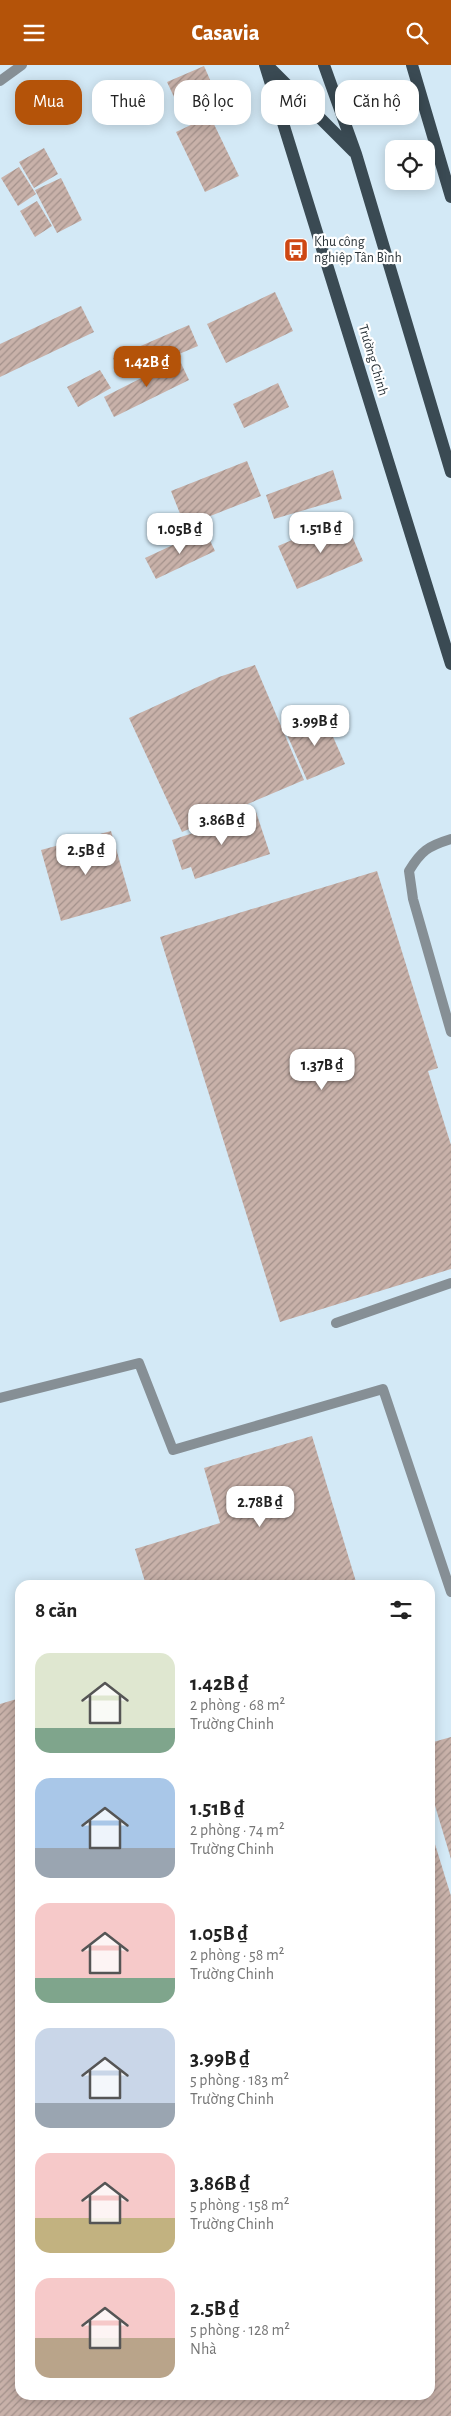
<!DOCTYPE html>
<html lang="vi">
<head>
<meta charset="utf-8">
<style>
  body { margin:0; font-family:"Alegreya Sans",sans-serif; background:#f2f2f2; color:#222; height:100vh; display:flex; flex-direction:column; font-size:19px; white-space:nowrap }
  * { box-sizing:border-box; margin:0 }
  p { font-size:16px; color:#767676 }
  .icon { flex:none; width:28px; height:28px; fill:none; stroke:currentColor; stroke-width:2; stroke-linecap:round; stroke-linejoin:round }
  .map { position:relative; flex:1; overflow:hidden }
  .side { position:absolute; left:15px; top:1515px; width:420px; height:820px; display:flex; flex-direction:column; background:#fff; border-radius:15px; box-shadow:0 2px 12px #0003 }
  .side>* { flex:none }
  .banner { position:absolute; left:15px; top:15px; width:421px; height:45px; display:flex; gap:10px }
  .buttons { position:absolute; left:385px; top:75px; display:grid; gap:10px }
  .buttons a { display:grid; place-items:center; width:50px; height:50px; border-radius:10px; background:#fff; box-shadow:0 2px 12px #0003; font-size:25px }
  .price { position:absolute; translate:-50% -42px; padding:0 11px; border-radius:10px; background:#fff; color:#222; font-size:16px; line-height:32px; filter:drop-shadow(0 1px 2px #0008) }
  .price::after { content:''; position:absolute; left:50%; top:30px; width:15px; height:11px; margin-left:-8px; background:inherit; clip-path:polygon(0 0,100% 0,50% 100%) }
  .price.current { background:#b45309; color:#fff }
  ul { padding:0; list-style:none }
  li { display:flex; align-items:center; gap:15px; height:125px; padding:0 20px }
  li span { display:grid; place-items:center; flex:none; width:140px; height:100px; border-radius:15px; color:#555 }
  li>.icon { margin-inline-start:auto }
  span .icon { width:60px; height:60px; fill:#fffc; stroke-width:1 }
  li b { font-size:21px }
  h2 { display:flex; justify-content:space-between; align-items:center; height:60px; padding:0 20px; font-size:21px }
  .pill { padding:0 18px; border-radius:15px; background:#fff; box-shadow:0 2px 12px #0003; font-size:18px; line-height:45px }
  .pill.current { background:#b45309; color:#fff }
  header { display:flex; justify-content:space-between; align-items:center; height:65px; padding:0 20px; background:#b45309; color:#fff; font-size:22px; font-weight:800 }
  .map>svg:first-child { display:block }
  .building { fill:url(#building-hatch) }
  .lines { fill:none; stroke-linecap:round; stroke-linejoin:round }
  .service { stroke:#868f95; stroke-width:10 }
  .tertiary { stroke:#868f95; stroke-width:10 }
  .primary { stroke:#3a4a53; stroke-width:12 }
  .labels { text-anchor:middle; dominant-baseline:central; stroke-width:4.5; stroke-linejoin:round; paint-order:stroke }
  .poi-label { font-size:14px; fill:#2c353a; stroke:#fff; text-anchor:start }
  .street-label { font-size:14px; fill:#2c353a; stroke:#fff }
</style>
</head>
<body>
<header><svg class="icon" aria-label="menu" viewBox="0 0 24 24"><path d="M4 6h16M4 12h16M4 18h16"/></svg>Casavia<svg class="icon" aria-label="search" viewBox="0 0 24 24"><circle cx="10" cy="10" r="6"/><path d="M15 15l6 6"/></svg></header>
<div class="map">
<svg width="451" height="2351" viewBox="0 0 451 2351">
  <defs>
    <pattern id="building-hatch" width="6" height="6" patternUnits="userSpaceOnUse" patternTransform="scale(1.25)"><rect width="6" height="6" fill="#c8b1a9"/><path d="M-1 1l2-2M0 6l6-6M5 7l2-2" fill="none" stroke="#a3918b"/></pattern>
  </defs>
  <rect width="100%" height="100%" fill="#d3e9f6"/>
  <path class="building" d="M 204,1 L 218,33 L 182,49 L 167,17 Z
    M 210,51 L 239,111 L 205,127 L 176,67 Z
    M 44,83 L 58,109 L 34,123 L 19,97 Z
    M 19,102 L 36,129 L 18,141 L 1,113 Z
    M 61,113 L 82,155 L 57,168 L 35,125 Z
    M 37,136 L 52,161 L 35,172 L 20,146 Z
    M 275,227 L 293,266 L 226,298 L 207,259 Z
    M 81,241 L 94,267 L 0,312 L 0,279 Z
    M 189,260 L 198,281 L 122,313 L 113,293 Z
    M 179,294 L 189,315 L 114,352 L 104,332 Z
    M 100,305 L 111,323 L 78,342 L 67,322 Z
    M 278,318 L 289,342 L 244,363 L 233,339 Z
    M 247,396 L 261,431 L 185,461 L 171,426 Z
    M 333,405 L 342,434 L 274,454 L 266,430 Z
    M 344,453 L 363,496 L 297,524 L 278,481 Z
    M 205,465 L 215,486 L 156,514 L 145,493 Z
    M 255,600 L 304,715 L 182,767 L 129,653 L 219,612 Z
    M 323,649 L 345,699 L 307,715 L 285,665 Z
    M 256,747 L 270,789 L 195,814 L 191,802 L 182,805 L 172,775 Z
    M 111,766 L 131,836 L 61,856 L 41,785 Z
    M 377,806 L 438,1003 L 428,1006 L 451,1080 L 451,1204 L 280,1257 L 160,872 Z
    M 312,1371 L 357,1520 L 146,1520 L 135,1484 L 220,1458 L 204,1403 Z
    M 20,1633 L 20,2330 L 430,2330 L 430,1763 L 451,1831 L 451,2351 L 0,2351 L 0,1639 Z
    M 451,1672 L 451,1794 L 430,1724 L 430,1678 Z"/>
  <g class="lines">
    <path class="service" d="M 451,774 C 428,781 421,786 409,806 L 413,834 L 451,967
      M 336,1258 L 451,1218
      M 0,1333 L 139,1298 L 173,1385 L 383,1324 L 451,1527"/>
    <path class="tertiary" d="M 0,16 L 22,0"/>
    <path class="primary" d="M 265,0 L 451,599
      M 267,0 L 354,87
      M 324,0 L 356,89 L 451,407
      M 412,0 L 451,132"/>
  </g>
  <defs>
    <symbol id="bus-square" viewBox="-11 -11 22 22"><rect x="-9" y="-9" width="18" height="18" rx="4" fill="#ce4713" stroke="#fff"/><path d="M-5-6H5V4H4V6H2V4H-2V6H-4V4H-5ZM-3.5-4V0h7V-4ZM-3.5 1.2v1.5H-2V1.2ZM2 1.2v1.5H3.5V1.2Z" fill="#fff"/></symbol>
  </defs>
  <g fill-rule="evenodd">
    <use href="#bus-square" x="282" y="171" width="28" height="28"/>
  </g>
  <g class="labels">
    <g class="poi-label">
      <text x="314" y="177">Khu công<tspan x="314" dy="16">nghiệp Tân Bình</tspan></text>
    </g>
    <g class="street-label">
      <text transform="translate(373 295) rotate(73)">Trường Chinh</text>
    </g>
  </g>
</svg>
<div class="buttons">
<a><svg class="icon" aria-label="locate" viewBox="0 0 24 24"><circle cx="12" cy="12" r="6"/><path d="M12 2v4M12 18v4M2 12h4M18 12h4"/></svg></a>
</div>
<b class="price current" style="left:147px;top:323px">1.42B ₫</b>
<b class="price" style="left:321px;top:489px">1.51B ₫</b>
<b class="price" style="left:180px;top:490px">1.05B ₫</b>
<b class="price" style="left:315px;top:682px">3.99B ₫</b>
<b class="price" style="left:222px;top:781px">3.86B ₫</b>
<b class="price" style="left:86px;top:811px">2.5B ₫</b>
<b class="price" style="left:322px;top:1026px">1.37B ₫</b>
<b class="price" style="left:260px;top:1463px">2.78B ₫</b>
<div class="banner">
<a class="pill current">Mua</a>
<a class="pill">Thuê</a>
<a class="pill">Bộ lọc</a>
<a class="pill">Mới</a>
<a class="pill">Căn hộ</a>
</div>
<section class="side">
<h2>8 căn<svg class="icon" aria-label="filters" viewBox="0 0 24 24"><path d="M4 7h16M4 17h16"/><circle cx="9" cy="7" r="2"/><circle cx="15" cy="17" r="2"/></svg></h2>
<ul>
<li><span style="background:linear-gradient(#dfe7d0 75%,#7fa58c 0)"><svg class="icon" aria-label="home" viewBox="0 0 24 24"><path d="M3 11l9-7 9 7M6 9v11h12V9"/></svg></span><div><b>1.42B ₫</b><p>2 phòng · 68 m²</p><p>Trường Chinh</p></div></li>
<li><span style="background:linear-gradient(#a9c7e8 70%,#9aa5b1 0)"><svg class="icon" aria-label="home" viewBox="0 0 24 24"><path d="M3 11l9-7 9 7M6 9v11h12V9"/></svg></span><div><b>1.51B ₫</b><p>2 phòng · 74 m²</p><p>Trường Chinh</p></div></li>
<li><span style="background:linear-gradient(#f6c9c9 75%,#7fa58c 0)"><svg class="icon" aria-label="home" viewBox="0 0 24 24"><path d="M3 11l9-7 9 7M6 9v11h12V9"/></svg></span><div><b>1.05B ₫</b><p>2 phòng · 58 m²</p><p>Trường Chinh</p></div></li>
<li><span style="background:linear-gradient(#c9d6e8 75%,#9aa5b1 0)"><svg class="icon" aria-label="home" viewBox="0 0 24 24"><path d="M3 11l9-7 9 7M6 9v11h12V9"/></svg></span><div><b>3.99B ₫</b><p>5 phòng · 183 m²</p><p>Trường Chinh</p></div></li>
<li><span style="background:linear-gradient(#f6c9c9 65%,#c2b280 0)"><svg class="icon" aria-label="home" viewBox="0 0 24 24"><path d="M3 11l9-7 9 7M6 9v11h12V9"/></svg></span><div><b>3.86B ₫</b><p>5 phòng · 158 m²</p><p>Trường Chinh</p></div></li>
<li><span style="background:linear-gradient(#f6c9c9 60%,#b9a48a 0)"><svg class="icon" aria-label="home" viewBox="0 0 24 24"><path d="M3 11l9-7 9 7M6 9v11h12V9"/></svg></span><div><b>2.5B ₫</b><p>5 phòng · 128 m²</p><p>Nhà</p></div></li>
</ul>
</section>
</div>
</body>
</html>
